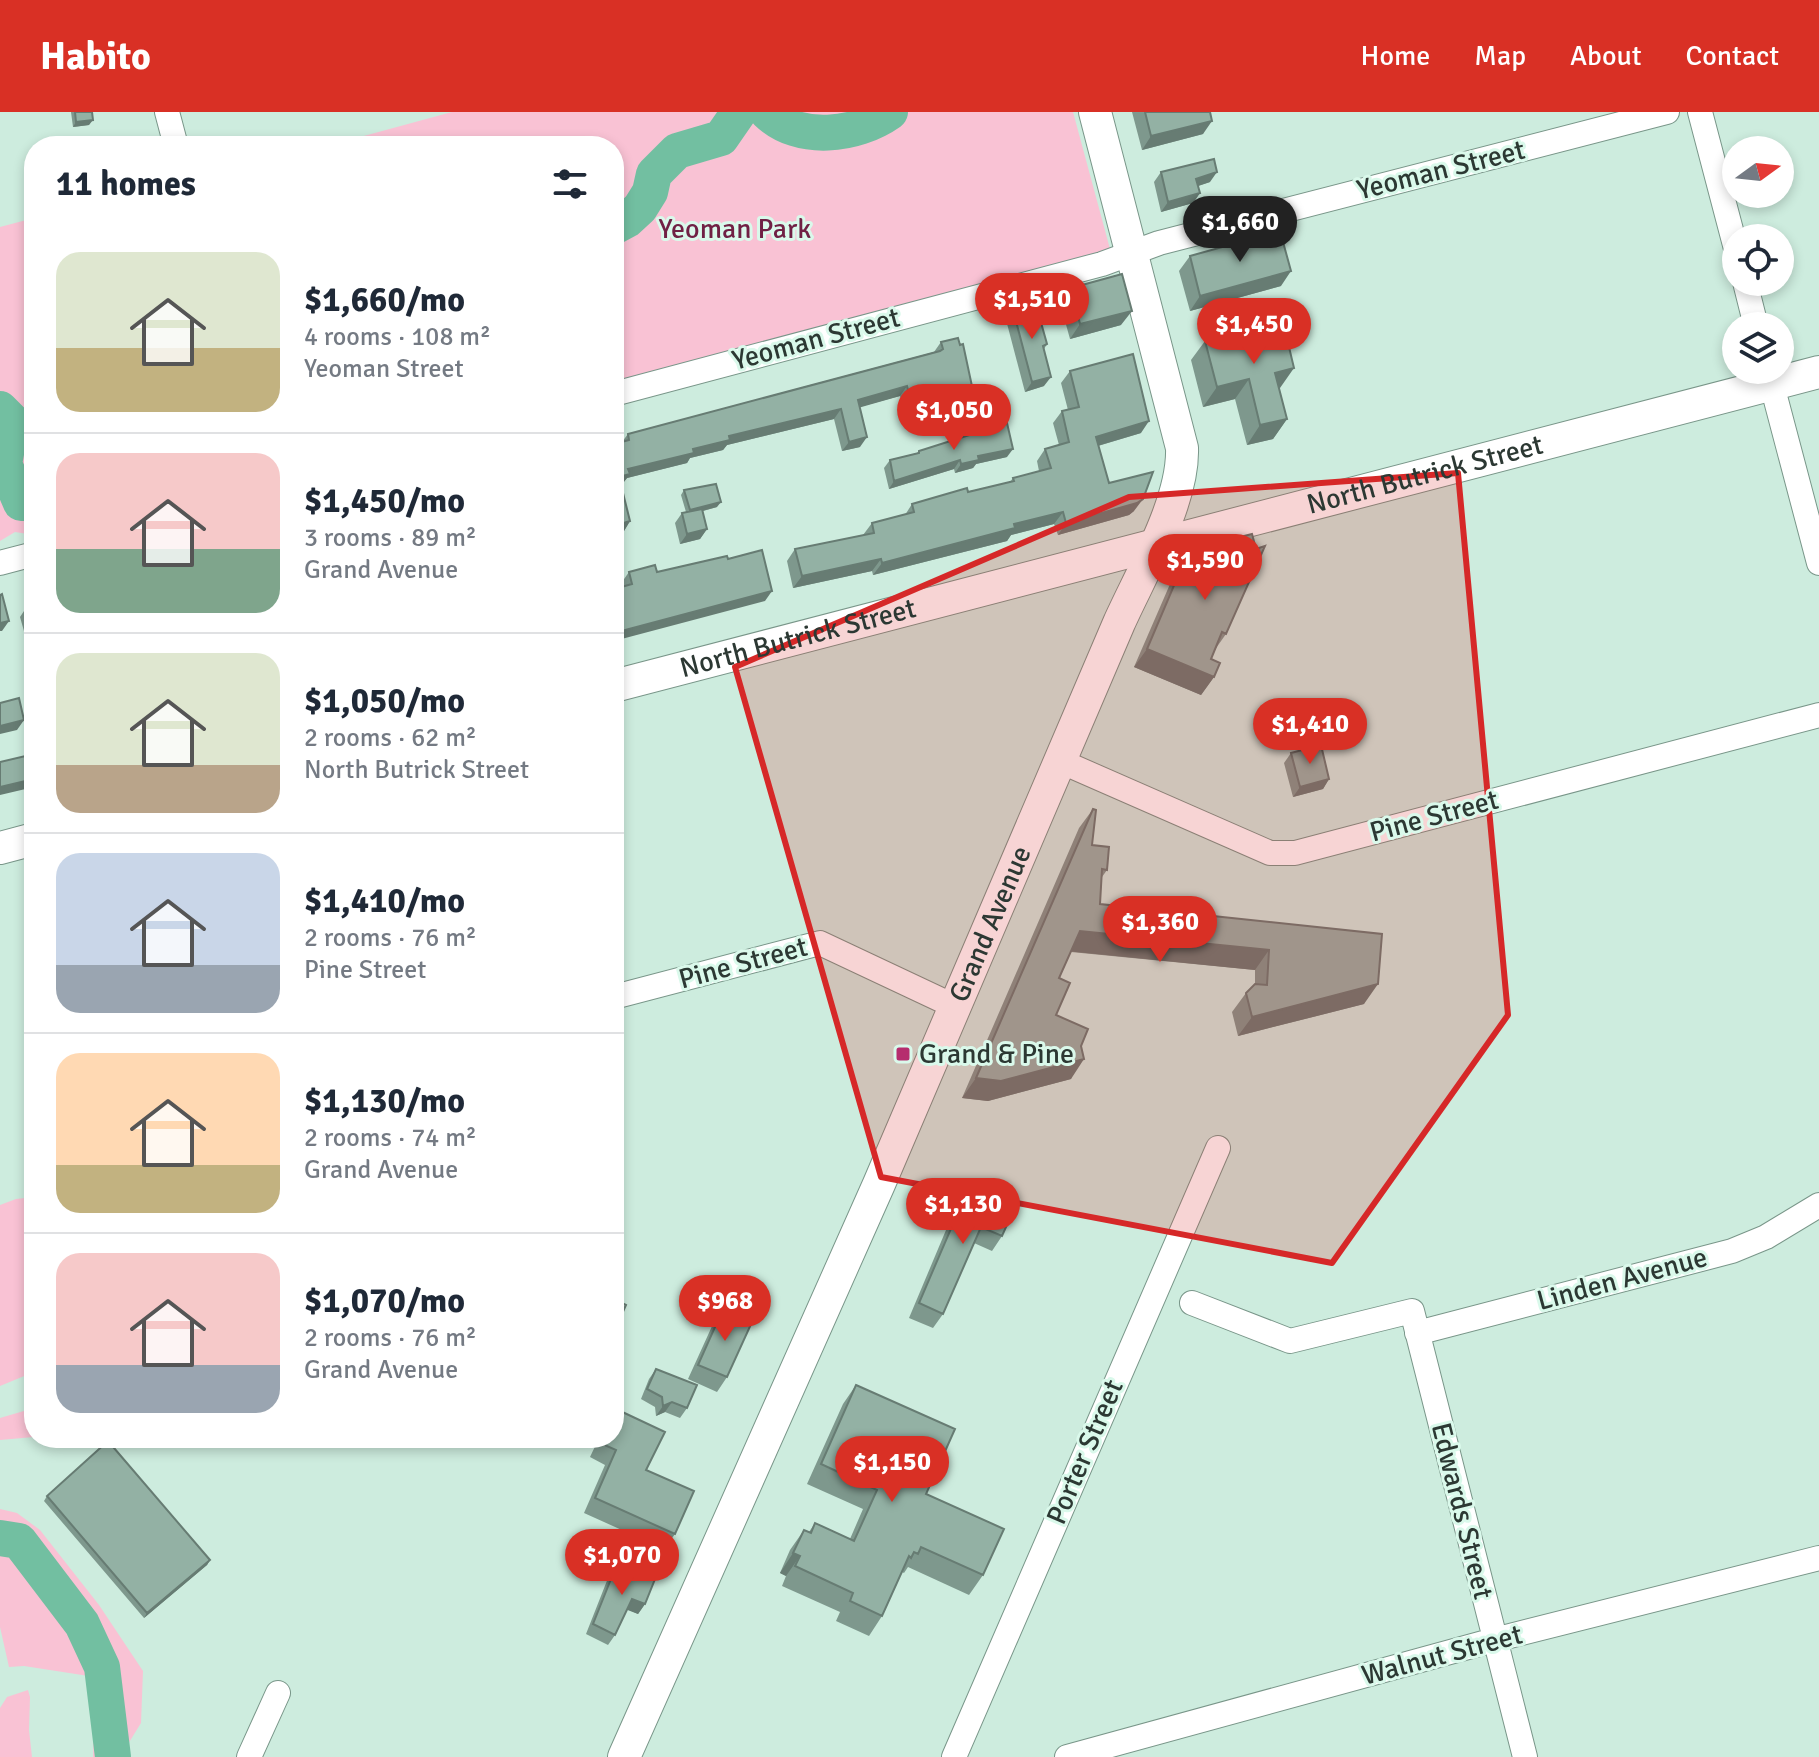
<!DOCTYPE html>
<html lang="en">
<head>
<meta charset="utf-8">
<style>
  body { margin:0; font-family:Signika,sans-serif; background:#f2f2f3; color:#1f2937; height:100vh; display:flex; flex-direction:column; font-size:30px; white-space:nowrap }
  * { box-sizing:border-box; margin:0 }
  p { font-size:26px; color:#747a83 }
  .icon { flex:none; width:44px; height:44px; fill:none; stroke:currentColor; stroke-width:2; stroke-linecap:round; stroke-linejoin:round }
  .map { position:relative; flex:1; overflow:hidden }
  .sheet { position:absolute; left:24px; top:24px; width:600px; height:1312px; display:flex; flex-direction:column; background:#fff; border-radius:32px; box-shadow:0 4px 12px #0003 }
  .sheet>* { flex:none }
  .needle { width:52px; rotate:75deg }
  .fabs { position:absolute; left:1722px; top:24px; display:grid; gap:16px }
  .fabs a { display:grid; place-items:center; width:72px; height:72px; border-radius:50%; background:#fff; box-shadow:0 4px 12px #0003; font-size:40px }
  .price { position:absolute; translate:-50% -68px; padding:0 18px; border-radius:28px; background:#d93025; color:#fff; font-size:26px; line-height:52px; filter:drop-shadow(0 2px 4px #0008) }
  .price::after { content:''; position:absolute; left:50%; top:48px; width:24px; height:18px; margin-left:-12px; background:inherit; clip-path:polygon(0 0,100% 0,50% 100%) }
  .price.on { background:#222; color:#fff }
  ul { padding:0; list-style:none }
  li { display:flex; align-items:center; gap:24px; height:200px; padding:0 32px }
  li+li { border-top:2px solid #e0e1e3 }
  li span { display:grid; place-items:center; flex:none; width:224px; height:160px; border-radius:24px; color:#555 }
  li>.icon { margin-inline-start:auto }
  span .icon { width:96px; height:96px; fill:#fffc; stroke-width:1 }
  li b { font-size:34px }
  h2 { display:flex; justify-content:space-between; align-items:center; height:96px; padding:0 32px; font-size:34px }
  header { display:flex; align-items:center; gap:48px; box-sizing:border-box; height:112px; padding:0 40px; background:#d93025; color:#fff }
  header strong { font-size:38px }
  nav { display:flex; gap:44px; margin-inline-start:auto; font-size:28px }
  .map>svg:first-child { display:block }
  .green { fill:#f9c2d4 }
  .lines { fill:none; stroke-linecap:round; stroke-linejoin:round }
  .river { stroke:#72bfa1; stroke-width:36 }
  .street-casing { stroke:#799689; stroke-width:26 }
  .secondary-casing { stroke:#799689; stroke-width:34 }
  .street { stroke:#fff; stroke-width:24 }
  .secondary { stroke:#fff; stroke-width:32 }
  .wall { fill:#7e988d }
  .shaded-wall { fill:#677c73 }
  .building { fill:#93b1a4; stroke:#677c73; stroke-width:2 }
  .marked { fill:#d62828; fill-opacity:0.2; stroke:#d62828; stroke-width:6; stroke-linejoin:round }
  .poi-dot { fill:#b62d6e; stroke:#daf9eb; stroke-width:3 }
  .labels { text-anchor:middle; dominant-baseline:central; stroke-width:6; stroke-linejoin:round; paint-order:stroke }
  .street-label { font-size:28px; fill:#2c3833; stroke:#daf9eb }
  .park-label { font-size:28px; fill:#702044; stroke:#daf9eb }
  .poi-label { font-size:28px; fill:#2c3833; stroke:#daf9eb; text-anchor:start }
</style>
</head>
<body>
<header>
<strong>Habito</strong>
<nav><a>Home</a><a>Map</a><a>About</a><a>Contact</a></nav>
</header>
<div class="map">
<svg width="1819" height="1645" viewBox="0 0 1819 1645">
  <rect width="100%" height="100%" fill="#cdecde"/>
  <path class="green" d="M 452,0 L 1073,0 L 1110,137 L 614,273 L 614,34 L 327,34 Z
    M 34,106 L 34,423 L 15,420 L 0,429 L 0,115 Z
    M 34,1085 L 34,1260 L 0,1274 L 0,1093 L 16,1087 Z
    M 34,1296 L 34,1325 L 0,1328 L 0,1306 Z
    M 0,1397 L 17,1401 L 40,1418 L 99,1493 L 143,1559 L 141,1611 L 120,1645 L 93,1645 L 95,1565 L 24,1554 L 9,1555 L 0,1515 Z
    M 28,1578 L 30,1585 L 29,1618 L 32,1645 L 0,1645 L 0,1596 L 7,1585 Z"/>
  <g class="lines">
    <path class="river" d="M 767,0 C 799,31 856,24 890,0
      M 614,115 L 627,108 L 640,96 L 650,80 L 654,62 L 677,39 L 721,26 L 739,0
      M 0,297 L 12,309 L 4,352 L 21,391 L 34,391
      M 0,1426 L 19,1429 L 82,1512 L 102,1555 L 113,1645"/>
    <defs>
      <path id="street" d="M 167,0 L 176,34
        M 1700,0 L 1736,137
        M 1745,170 L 1756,214
        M 1768,258 L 1819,451
        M 614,282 L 1102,152 L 1159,131 L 1667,0
        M 0,451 L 34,442
        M 1060,649 L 1270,741 L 1295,741 L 1819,603
        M 614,885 L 820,831 L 956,895
        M 1192,1191 L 1290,1229 L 1412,1199 L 1525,1645
        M 1417,1221 L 1732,1139 L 1766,1125 L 1819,1093
        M 249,1645 L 278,1581
        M 954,1645 L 1218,1036
        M 1067,1645 L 1494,1528 L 1819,1446"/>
      <g id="secondary">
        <path id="s1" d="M 614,574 L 1819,260"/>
        <path d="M 0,736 L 34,727"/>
        <path id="s2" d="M 624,1645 L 879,1072 L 1119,511 C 1141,462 1184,389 1182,336 L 1095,0"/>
      </g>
    </defs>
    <use href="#street" class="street-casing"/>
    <use href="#secondary" class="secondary-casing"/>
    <use href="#street" class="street"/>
    <use href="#secondary" class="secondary"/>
  </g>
  <path class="wall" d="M 71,0 L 92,0 L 89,13 L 73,15 Z
    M 1132,0 L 1210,0 L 1203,22 L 1142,38 Z
    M 1161,60 L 1210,70 L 1198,74 L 1200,81 L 1193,91 L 1161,100 L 1154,70 Z
    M 1190,144 L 1281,174 L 1190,199 L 1179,159 Z
    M 1071,176 L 1121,213 L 1070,227 L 1060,191 Z
    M 1012,194 L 1036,208 L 1047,232 L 1044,237 L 1044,274 L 1025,280 L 1005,204 Z
    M 1205,229 L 1280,276 L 1279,276 L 1287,307 L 1273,327 L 1247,333 L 1235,287 L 1203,295 L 1191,248 Z
    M 941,230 L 976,293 L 969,302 L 908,317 L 900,284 L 859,295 L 860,335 L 842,339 L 834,307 L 727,333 L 723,338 L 690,346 L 687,351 L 627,366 L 623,371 L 620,372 L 630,409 L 624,419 L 614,422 L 622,330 L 628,322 L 934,240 Z
    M 1070,259 L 1141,321 L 1098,334 L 1109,371 L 1134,399 L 1129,403 L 1058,423 L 1054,412 L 1011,423 L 1007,429 L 873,463 L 872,459 L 793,476 L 787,449 L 795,437 L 863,423 L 872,411 L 905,403 L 912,392 L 1010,370 L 1013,366 L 1039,359 L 1037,349 L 1045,337 L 1059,333 L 1053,311 L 1062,299 L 1068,298 L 1061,271 Z
    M 919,339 L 1007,345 L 976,352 L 973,356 L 955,361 L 954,357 L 889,377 L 884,356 L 890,348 L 917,341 Z
    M 684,378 L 717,395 L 703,399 L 707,417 L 700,427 L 680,432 L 675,411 L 682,401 L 686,400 L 681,383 Z
    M 1189,438 L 1226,522 L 1214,539 L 1211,547 L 1214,565 L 1201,583 L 1134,555 L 1177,456 Z
    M 728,447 L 765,489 L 623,474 L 622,470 L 629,460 L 657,460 Z
    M 34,491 L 34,551 L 33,551 L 20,505 L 28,493 Z
    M 1291,641 L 1329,667 L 1323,677 L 1293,685 L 1284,651 Z
    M 1093,697 L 1092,733 L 1107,758 L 1102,765 L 1100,792 L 1382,822 L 1364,892 L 1238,924 L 1232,900 L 1246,881 L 1255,872 L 1255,858 L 1071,840 L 1059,866 L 1056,903 L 1081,934 L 1071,967 L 988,989 L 962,986 L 1079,716 Z
    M 980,1080 L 1002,1124 L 992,1139 L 974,1131 L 943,1202 L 933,1216 L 909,1206 L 954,1099 L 965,1084 L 975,1088 Z
    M 723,1197 L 727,1265 L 717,1280 L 688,1267 L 713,1212 Z
    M 656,1257 L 687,1296 L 680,1306 L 665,1300 L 656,1304 L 655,1295 L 641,1287 L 649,1267 Z
    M 856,1273 L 926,1382 L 983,1463 L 969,1483 L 908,1455 L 904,1461 L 902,1460 L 882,1504 L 869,1524 L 836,1509 L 840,1500 L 782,1474 L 786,1464 L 780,1461 L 790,1438 L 804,1418 L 809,1420 L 815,1411 L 850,1427 L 863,1397 L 807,1372 L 843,1292 Z
    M 599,1326 L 614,1326 L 646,1358 L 675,1422 L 664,1437 L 584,1401 L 605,1353 L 590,1345 Z
    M 47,1384 L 210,1448 L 207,1453 L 144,1506 L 44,1389 Z
    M 617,1452 L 645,1492 L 638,1502 L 627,1497 L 615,1523 L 608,1533 L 586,1522 L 610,1461 Z"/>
  <path class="shaded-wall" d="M 93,8 L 89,13 L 73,15 L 76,10 Z
    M 1212,9 L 1203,22 L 1142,38 L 1151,24 Z
    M 1217,60 L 1210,70 L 1189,77 L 1196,67 Z
    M 1200,81 L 1193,91 L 1161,100 L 1168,90 Z
    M 1291,159 L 1281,174 L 1190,199 L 1200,184 Z
    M 1132,199 L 1121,213 L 1070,227 L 1080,212 Z
    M 1294,256 L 1280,276 L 1262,280 L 1275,261 Z
    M 1051,265 L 1044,274 L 1025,280 L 1032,270 Z
    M 1249,267 L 1235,287 L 1203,295 L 1217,275 Z
    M 907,274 L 900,284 L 851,298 L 858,288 Z
    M 976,293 L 969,302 L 908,317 L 915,307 Z
    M 841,297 L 834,307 L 727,333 L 723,338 L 690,346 L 687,351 L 627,366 L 623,371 L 614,374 L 619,365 L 628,357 L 729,324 Z
    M 1287,307 L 1273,327 L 1247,333 L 1260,313 Z
    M 1149,309 L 1141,321 L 1087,337 L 1096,325 Z
    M 867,325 L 860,335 L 842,339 L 849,330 Z
    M 1013,337 L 1007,345 L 976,352 L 973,356 L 955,361 L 961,352 L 978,344 Z
    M 960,348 L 954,357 L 889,377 L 894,369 Z
    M 1143,387 L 1134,399 L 1129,403 L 1058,423 L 1066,411 Z
    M 721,390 L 717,395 L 687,403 L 690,398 Z
    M 1063,400 L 1054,412 L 1011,423 L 1007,429 L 873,463 L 882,451 L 1014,412 Z
    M 630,409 L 624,419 L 614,422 L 614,414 Z
    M 707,417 L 700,427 L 680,432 L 687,422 Z
    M 881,447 L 872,459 L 793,476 L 802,464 Z
    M 772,479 L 765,489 L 614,529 L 614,521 Z
    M 9,509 L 2,519 L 0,519 L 0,511 Z
    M 1147,537 L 1214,565 L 1201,583 L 1134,555 Z
    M 24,608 L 17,618 L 0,622 L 0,614 Z
    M 34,667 L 34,675 L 0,683 L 0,675 Z
    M 1329,667 L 1323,677 L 1293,685 L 1300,675 Z
    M 1080,819 L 1269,838 L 1255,858 L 1066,839 Z
    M 1378,872 L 1364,892 L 1238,924 L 1252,905 Z
    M 1084,947 L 1071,967 L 988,989 L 962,986 L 976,966 Z
    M 672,1290 L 665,1300 L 656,1304 L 663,1294 Z
    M 793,1441 L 800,1444 L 786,1464 L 780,1461 Z
    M 210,1448 L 207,1453 L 144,1506 L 147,1501 Z
    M 632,1487 L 645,1492 L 638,1502 L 625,1497 Z"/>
  <path class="building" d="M 75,0 L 92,0 L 93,8 L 76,10 Z
    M 1145,0 L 1210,0 L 1212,9 L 1151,24 Z
    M 73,26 L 74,34 L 55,34 L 54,30 Z
    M 149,27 L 151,34 L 125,34 Z
    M 1214,47 L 1217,60 L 1196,67 L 1200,81 L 1168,90 L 1161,60 Z
    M 1280,119 L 1291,159 L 1200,184 L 1190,144 Z
    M 1122,162 L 1132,199 L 1080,212 L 1071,176 Z
    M 1031,189 L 1036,208 L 1040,207 L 1047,232 L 1043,234 L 1051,265 L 1032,270 L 1012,194 Z
    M 1283,210 L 1294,256 L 1275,261 L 1287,307 L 1260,313 L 1249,267 L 1217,275 L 1205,229 Z
    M 958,226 L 960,233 L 963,232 L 976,293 L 915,307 L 907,274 L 858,288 L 867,325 L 849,330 L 841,297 L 729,324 L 730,328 L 693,337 L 694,341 L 628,357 L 630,362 L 619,365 L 630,409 L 614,414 L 614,332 L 629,328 L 628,322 L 940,239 L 943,237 L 941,230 Z
    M 1133,242 L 1149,309 L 1096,325 L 1109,371 L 1153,360 L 1143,387 L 1137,391 L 1066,411 L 1063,400 L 1014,412 L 1015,416 L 882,451 L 881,447 L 802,464 L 795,437 L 874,421 L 872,411 L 914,400 L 912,392 L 967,376 L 968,380 L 1014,369 L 1013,366 L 1051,356 L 1045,337 L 1069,330 L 1062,299 L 1079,295 L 1070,259 Z
    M 1007,311 L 1013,337 L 978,344 L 979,348 L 961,352 L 960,348 L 894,369 L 890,348 L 919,341 L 919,339 Z
    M 716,372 L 721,390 L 690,398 L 684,378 Z
    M 702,397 L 707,417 L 687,422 L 682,401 Z
    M 1252,422 L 1256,437 L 1265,434 L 1226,522 L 1222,520 L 1211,547 L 1220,551 L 1214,565 L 1147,537 L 1189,438 Z
    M 762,438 L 772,479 L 614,521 L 614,477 L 632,472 L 629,460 L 655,453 L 657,460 L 727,444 L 728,447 Z
    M 2,482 L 9,509 L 0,511 L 0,483 Z
    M 34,491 L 34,513 L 28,493 Z
    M 19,586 L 24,608 L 0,614 L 0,591 Z
    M 1321,633 L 1329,667 L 1300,675 L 1291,641 Z
    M 34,642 L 34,667 L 0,675 L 0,650 Z
    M 1093,697 L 1096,698 L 1092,733 L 1109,735 L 1107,758 L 1102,757 L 1100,792 L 1382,822 L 1378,872 L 1252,905 L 1246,881 L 1255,872 L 1267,873 L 1269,838 L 1080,819 L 1059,866 L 1070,871 L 1056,903 L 1088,917 L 1081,934 L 1084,947 L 1001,969 L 976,966 Z
    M 980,1080 L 1015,1095 L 1002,1124 L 981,1115 L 943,1202 L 919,1191 L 965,1084 L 976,1089 Z
    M 614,1187 L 626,1193 L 614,1220 Z
    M 723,1197 L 752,1210 L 727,1265 L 698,1253 Z
    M 656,1257 L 697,1273 L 687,1296 L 672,1290 L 663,1294 L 662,1285 L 647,1277 Z
    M 856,1273 L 955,1317 L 926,1382 L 1004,1417 L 983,1463 L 921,1435 L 918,1442 L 914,1440 L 911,1446 L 909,1444 L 882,1504 L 850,1489 L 853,1481 L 795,1454 L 800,1444 L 793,1441 L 804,1418 L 811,1421 L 815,1411 L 854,1429 L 877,1378 L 821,1352 Z
    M 616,1297 L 665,1320 L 646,1358 L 694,1379 L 675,1422 L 595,1386 L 616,1338 L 600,1331 L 602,1326 L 614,1326 L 614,1301 Z
    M 108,1329 L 210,1448 L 147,1501 L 47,1384 Z
    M 617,1452 L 655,1467 L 645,1492 L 632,1487 L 615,1523 L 593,1512 Z"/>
  <path class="marked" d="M 1458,361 L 1508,903 L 1332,1151 L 881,1065 L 735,555 L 1129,385 Z"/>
  <rect class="poi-dot" x="895" y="934" width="16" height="16" rx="4"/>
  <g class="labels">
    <g class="street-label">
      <text transform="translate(1441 58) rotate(-14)">Yeoman Street</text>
      <text transform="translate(816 227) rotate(-15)">Yeoman Street</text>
      <text stroke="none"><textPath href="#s1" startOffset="838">North Butrick Street</textPath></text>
      <text stroke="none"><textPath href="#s1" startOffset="190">North Butrick Street</textPath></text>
      <text transform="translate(1434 704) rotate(-15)">Pine Street</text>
      <text stroke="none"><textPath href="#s2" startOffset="910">Grand Avenue</textPath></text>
      <text transform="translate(743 851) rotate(-15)">Pine Street</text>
      <text transform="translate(1622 1167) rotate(-15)">Linden Avenue</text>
      <text transform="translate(1085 1340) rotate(-67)">Porter Street</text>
      <text transform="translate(1462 1399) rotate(76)">Edwards Street</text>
      <text transform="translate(1442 1543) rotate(-15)">Walnut Street</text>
    </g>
    <g class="park-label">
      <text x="735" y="117">Yeoman Park</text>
    </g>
    <g class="poi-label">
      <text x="919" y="942">Grand &amp; Pine</text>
    </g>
  </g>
</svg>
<div class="fabs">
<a><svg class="needle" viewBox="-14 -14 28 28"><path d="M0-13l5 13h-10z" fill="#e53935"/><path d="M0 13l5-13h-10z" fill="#747a83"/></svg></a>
<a><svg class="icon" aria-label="locate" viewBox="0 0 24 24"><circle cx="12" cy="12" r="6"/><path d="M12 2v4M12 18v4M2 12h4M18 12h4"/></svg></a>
<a><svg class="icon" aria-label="layers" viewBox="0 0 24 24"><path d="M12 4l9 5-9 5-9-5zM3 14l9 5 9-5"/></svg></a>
</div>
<b class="price on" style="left:1240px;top:152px">$1,660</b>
<b class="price" style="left:1032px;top:229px">$1,510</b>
<b class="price" style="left:1254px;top:254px">$1,450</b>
<b class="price" style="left:954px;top:340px">$1,050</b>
<b class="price" style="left:1205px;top:490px">$1,590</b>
<b class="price" style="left:1310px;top:654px">$1,410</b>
<b class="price" style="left:1160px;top:852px">$1,360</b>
<b class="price" style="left:963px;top:1134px">$1,130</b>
<b class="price" style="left:725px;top:1231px">$968</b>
<b class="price" style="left:892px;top:1392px">$1,150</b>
<b class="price" style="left:622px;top:1485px">$1,070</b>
<section class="sheet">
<h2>11 homes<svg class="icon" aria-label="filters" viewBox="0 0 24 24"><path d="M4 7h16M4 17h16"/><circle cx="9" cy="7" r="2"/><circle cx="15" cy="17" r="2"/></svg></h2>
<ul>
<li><span style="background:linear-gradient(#dfe7d0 60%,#c2b280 0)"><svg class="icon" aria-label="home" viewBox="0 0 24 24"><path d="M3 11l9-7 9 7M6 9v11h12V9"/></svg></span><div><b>$1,660/mo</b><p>4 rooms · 108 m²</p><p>Yeoman Street</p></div></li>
<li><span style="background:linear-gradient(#f6c9c9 60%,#7fa58c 0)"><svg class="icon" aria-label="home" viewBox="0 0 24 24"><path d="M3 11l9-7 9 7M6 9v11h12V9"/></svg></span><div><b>$1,450/mo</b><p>3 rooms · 89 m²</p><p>Grand Avenue</p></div></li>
<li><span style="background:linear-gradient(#dfe7d0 70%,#b9a48a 0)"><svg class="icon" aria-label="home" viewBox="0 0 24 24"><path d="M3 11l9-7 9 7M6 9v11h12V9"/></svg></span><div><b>$1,050/mo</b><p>2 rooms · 62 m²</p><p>North Butrick Street</p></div></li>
<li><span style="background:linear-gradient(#c9d6e8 70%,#9aa5b1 0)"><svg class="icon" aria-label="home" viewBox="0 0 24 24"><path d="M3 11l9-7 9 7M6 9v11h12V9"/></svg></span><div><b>$1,410/mo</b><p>2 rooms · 76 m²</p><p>Pine Street</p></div></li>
<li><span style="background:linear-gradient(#ffd9b3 70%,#c2b280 0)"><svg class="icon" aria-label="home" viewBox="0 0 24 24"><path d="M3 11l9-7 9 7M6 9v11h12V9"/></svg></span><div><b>$1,130/mo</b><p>2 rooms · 74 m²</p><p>Grand Avenue</p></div></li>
<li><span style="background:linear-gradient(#f6c9c9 70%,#9aa5b1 0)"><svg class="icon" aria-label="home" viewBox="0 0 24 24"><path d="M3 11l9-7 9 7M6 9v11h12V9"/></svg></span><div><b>$1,070/mo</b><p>2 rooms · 76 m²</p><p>Grand Avenue</p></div></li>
</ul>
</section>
</div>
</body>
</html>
